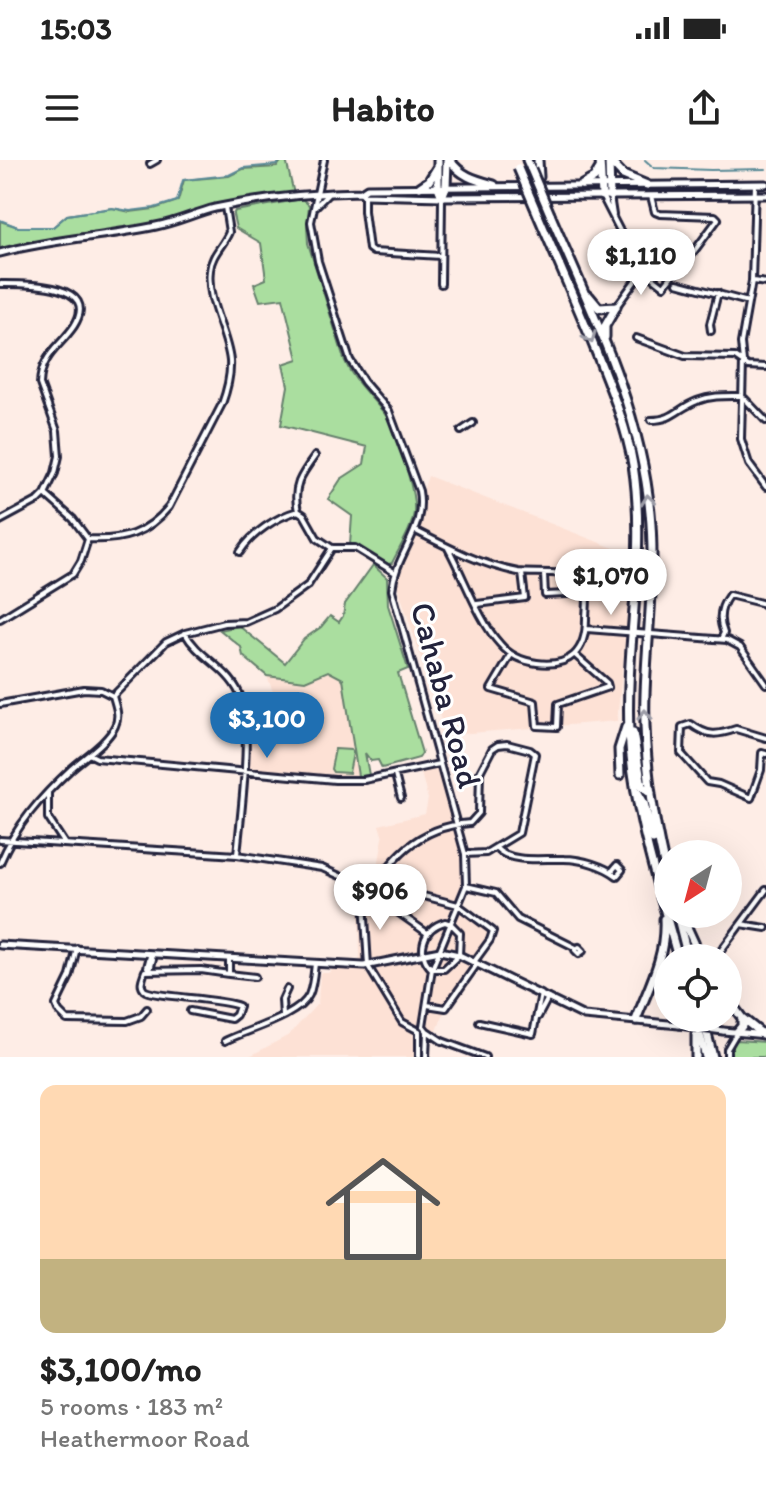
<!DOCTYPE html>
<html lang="en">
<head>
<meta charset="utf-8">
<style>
  body { margin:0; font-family:Itim,sans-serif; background:#f2f2f2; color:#222; height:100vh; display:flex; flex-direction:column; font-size:30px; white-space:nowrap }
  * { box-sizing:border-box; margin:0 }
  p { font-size:26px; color:#767676 }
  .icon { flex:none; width:44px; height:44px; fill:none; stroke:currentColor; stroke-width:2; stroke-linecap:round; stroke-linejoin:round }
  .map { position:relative; height:897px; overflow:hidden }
  .sheet { display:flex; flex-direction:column; background:#fff; flex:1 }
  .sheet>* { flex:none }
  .needle { width:52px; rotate:216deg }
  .buttons { position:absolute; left:654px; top:680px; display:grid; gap:16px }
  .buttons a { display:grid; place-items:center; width:88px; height:88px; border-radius:50%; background:#fff; box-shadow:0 8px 32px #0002; font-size:40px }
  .price { position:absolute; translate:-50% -68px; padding:0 18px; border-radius:28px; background:#fff; color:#222; font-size:26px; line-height:52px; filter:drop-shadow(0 2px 4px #0008) }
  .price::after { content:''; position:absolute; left:50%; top:48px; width:24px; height:18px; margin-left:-12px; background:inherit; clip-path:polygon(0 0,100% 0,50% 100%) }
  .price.current { background:#1f6fb2; color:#fff }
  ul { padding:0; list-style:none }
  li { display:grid; align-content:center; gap:16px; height:424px; padding:0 40px }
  li span { display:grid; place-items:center; height:248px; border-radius:16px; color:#555 }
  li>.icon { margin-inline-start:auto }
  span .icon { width:144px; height:144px; fill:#fffc; stroke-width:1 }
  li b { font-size:34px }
  .status { display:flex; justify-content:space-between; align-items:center; height:56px; padding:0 40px; background:#fff; direction:ltr }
  .status svg { height:22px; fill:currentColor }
  header { display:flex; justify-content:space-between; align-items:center; height:104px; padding:0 40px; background:#fff; font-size:36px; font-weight:800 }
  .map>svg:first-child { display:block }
  .built { fill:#fde1d5 }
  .green { fill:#aade9f; stroke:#66806d; stroke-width:2 }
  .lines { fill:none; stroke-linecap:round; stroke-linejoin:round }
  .stream { stroke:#588996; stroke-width:2 }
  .minor-casing { stroke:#22223b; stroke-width:10 }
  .major-casing { stroke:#22223b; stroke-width:11 }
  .highway-casing { stroke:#22223b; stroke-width:13 }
  .minor { stroke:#fff; stroke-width:4 }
  .major { stroke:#fff; stroke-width:5 }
  .highway { stroke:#fff; stroke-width:7 }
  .major-bridge-casing { stroke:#22223b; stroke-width:11; stroke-linecap:butt }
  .highway-bridge-casing { stroke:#22223b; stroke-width:13; stroke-linecap:butt }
  .major-bridge { stroke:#fff; stroke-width:5 }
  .highway-bridge { stroke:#fff; stroke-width:7 }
  .oneway { stroke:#9c9ca7 }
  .labels { text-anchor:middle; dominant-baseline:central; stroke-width:6; stroke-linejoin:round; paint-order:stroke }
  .street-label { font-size:34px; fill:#22223b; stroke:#fff }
</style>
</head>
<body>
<div class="status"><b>15:03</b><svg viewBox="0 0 49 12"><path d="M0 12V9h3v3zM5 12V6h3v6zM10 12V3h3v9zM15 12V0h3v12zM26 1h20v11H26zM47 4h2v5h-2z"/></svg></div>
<header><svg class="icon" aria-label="menu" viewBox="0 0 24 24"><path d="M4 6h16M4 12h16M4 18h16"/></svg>Habito<svg class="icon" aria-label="share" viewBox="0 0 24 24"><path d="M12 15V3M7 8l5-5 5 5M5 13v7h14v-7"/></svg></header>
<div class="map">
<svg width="766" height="897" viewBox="0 0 766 897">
  <rect width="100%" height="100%" fill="#feede6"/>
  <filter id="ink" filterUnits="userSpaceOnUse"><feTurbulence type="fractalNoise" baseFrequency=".0125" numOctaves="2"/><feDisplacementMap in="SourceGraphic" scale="16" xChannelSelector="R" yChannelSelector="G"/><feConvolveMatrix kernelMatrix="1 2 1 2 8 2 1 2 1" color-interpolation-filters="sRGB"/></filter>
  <g filter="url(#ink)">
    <path class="built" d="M 428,316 L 634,396 L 617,561 L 446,575 L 394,415 Z
      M 328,511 L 343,519 L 358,616 L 249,611 L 247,606 L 249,569 L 245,541 L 273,532 L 267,516 L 305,521 Z
      M 439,604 L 465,694 L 466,726 L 459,745 L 493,771 L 476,803 L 446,848 L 434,878 L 420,875 L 418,897 L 248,897 L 289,875 L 318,843 L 320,813 L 328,813 L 333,809 L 357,809 L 360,796 L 359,753 L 363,734 L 377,713 L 383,678 L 379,665 L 425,654 L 428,639 L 420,609 Z"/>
    <path class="green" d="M 282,0 L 286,0 L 294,34 L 263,36 L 154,64 L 0,91 L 0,61 L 18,67 L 53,67 L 67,55 L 112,48 L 130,52 L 154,49 L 178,41 L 184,20 L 229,16 L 243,9 L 277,7 Z
      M 302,39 L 309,45 L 307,66 L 308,83 L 344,199 C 353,221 369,234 384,253 C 396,269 416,332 414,352 C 412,369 399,388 392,403 L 386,405 L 366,391 L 350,385 L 352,356 L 328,339 L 341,319 L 364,304 L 367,287 L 281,265 L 288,226 L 283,204 L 298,199 L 283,138 L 260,141 L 254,124 L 266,119 L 261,83 L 236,68 L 233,55 L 235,51 Z
      M 373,405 L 387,418 L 388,445 L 408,509 L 398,513 L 422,593 L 419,598 L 382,608 L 378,600 L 371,601 L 365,593 L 369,615 L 358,616 L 343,519 L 328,511 L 305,521 L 267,516 L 243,496 L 241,487 L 220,470 L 239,466 L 285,503 L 304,479 L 321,467 L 330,456 L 339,462 L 343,456 L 345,444 Z
      M 335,589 L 351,590 L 353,593 L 349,613 L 333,612 L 331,609 Z
      M 737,880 L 766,882 L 766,897 L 729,897 L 731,886 Z"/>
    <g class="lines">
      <path class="stream" d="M 645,0 L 654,8 L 711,10 L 766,9
        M 0,60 L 18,67 L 53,67 L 67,55 L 112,48 L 130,51 L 154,48 L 177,41 L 183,20 L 229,15 L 243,8 L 277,5 L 281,0"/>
      <defs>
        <path id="minor" d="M 324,0 L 311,62 L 318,101 L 350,200 L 364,222 L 389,251 L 419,331 C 426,371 396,392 392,430 L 465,694 L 466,726 L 432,809 L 423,866
          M 150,4 L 157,0
          M 755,24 L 752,121 L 741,183 L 743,202 L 741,279 L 749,304 L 766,327
          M 364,35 L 364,51 L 369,89 L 373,92 L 441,96
          M 602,36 L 638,106 L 664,126 L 673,114 L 681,109 L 718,59 L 715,56 L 660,54 L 655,52 L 651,36
          M 610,36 L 613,55
          M 314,48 L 327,35
          M 753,121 L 766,123
          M 677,123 L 748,142
          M 0,124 C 22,124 102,122 74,166 C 60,187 41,195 40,224 L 57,271 L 59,296 L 55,313 L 45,334 L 39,340 L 0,361
          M 441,124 L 442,39
          M 616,147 L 643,110
          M 711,171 L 710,164 L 718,133
          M 636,178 L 685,196 L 735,197 L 748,206 L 766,207
          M 744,238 L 766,261
          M 651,260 C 674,260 678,248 697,241 C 712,235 726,236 742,236
          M 461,271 L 473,263
          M 46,335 L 73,359 L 88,379
          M 298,351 C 292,327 301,315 315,296
          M 416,371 C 449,388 482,405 518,412 C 533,414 567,410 578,419 C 591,430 586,445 586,459 C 586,492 570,507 537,503 C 522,501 510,496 500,484 C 480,463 463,415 448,388
          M 88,379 C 122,381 147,374 169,347 L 222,244 C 227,230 231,216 230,201 C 227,171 206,142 210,110 C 211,95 224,85 229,72 L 225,47
          M 240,392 C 252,373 276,357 298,351 L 304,355 L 317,378 L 332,388
          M 544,414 L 545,435 L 587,433
          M 477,444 L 525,438 L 522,413
          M 0,459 L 73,414 L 81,401 L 88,379
          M 587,469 L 727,480 L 740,487 L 766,524
          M 185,473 C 198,497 227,507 239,533 C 254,563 240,659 237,695
          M 721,479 L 724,473 C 718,459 720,447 729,435 L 761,443 L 766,446
          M 511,495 L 491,529 L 535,542 L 537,566 L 557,567 L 558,544 L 608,527 L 607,523 L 575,495
          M 113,536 L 166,482 L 185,473 L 224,463 L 246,462 L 275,449 L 308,425 L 332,388 L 355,388 L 394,412
          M 0,544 L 84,529 L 101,530 L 113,536 C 116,547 120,556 115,566 C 107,583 84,597 71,609 C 41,637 16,665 0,703
          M 766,578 L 736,569 C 718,575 708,577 691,564 L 682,567 L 681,593 L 707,622 L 719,624 L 751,638 L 761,610 L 762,593 L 766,594
          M 91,595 L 97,598 L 335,620 L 364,620 L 439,604
          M 395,615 L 401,638
          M 48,632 L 48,658 L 65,684
          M 0,680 L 237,695 L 322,708 L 358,724 L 427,773
          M 496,688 C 511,704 543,698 564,699 C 582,699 604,706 617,716 L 622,710 L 617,705 L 612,711
          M 384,713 L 408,732 L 458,745 L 493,771 L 490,780 L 474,802
          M 466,726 L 496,733 L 518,759 L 576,788
          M 445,762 L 451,764 L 460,773 L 459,795 L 444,809 L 432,809 C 416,794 422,768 445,762 Z
          M 741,764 L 766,768
          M 579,787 L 583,791 L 579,794 L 575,790 Z
          M 77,788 L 70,816 L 56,845 L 59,852 L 67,860 L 127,861 L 141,856 L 147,849
          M 150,796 L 153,799 L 150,810 L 147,807 Z
          M 717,796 L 766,730
          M 229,799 L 229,814 L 255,817
          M 427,845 L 446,848 L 477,804
          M 190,851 L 231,859 L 236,855 L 239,846 C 220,838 151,837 144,830 C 139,824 143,817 145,811 L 201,810 L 229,814
          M 283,856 L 282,840 L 287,829
          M 538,857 L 548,838
          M 479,862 L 533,874 L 541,834
          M 423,866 L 427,871 L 426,897
          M 419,871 L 402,862 L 368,806 L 364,741 C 392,699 415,667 470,663 L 479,653 L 480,612 L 492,589 L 498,585 L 507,584 L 530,590 L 535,594 L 519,673 L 486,693 L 465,694
          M 427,871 L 442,881 L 485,897
          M 419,872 L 419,897
          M 225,881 C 246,870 299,857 309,835 C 313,826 314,813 315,803
          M 727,897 L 727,889 L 737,872"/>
        <path id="major" d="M 361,32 L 364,35 L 442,37 L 766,35
          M 0,93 C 51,79 104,77 156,66 C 177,62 195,53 215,48 C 263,38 312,33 361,32 L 367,28 L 766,24
          M 0,785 L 364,806 L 440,791 L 459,795 L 584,856 L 679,865
          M 723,871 L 766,875"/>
        <path id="highway" d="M 438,0 L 438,27 L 442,37
          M 450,0 C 460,16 476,20 494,25
          M 527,0 L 531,9
          M 538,0 L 539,17
          M 600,0 L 602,36
          M 609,0 L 623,15 L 647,25
          M 609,2 L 610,36
          M 582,25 L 594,18 L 600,8
          M 420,27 L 429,21 L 437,8
          M 442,37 L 446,27 L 447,0
          M 550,54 C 591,150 640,246 650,352 C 656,413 647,473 645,534 C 643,597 653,660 668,721
          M 538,55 C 557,100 577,144 595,189 C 610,227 626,264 633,305 C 647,394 625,483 629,572 C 633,649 658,724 678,798
          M 589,136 L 599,148 L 616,147
          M 605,177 L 605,166 L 616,147
          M 633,573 L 642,626 L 651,633
          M 620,615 L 619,589 L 626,567
          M 637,631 L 644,643 L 653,680
          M 677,754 L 688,798
          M 681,754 L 701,798
          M 728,839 L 742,858 L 762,874
          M 695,858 L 706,897
          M 703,858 L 713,897
          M 636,860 C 649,826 666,797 664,759
          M 737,872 L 742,866 L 742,858
          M 696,897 L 696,873"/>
      </defs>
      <use href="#minor" class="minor-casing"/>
      <use href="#major" class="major-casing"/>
      <use href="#highway" class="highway-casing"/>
      <use href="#minor" class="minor"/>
      <use href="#major" class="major"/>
      <use href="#highway" class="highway"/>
      <defs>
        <path id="major-bridge" d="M 679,865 L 723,871"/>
        <path id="highway-bridge" d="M 518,8 L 538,55
          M 531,9 L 550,54"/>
      </defs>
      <use href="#major-bridge" class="major-bridge-casing"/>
      <use href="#highway-bridge" class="highway-bridge-casing"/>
      <use href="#major-bridge" class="major-bridge"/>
      <use href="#highway-bridge" class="highway-bridge"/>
    </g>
    <defs><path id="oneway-chevron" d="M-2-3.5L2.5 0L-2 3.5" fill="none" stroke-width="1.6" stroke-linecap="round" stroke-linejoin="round" transform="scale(2)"/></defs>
    <g class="oneway">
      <use href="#oneway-chevron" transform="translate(590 178) rotate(68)"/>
      <use href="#oneway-chevron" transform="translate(648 340) rotate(-97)"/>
      <use href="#oneway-chevron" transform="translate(645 555) rotate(-90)"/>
    </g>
  </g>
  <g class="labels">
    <g class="street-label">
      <text transform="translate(446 535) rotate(75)">Cahaba Road</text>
    </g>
  </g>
</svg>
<div class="buttons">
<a><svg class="needle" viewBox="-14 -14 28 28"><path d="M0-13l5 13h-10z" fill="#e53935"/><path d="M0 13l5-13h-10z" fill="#767676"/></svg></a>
<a><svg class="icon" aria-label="locate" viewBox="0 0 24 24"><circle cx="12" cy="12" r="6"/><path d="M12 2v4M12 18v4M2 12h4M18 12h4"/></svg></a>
</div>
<b class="price" style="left:641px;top:137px">$1,110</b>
<b class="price" style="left:611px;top:457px">$1,070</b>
<b class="price current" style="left:267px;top:600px">$3,100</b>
<b class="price" style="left:380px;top:772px">$906</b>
</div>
<section class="sheet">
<ul>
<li><span style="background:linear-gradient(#ffd9b3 70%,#c2b280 0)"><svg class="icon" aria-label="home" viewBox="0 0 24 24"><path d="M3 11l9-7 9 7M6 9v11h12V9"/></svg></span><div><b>$3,100/mo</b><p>5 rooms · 183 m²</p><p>Heathermoor Road</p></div></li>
</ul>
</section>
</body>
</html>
